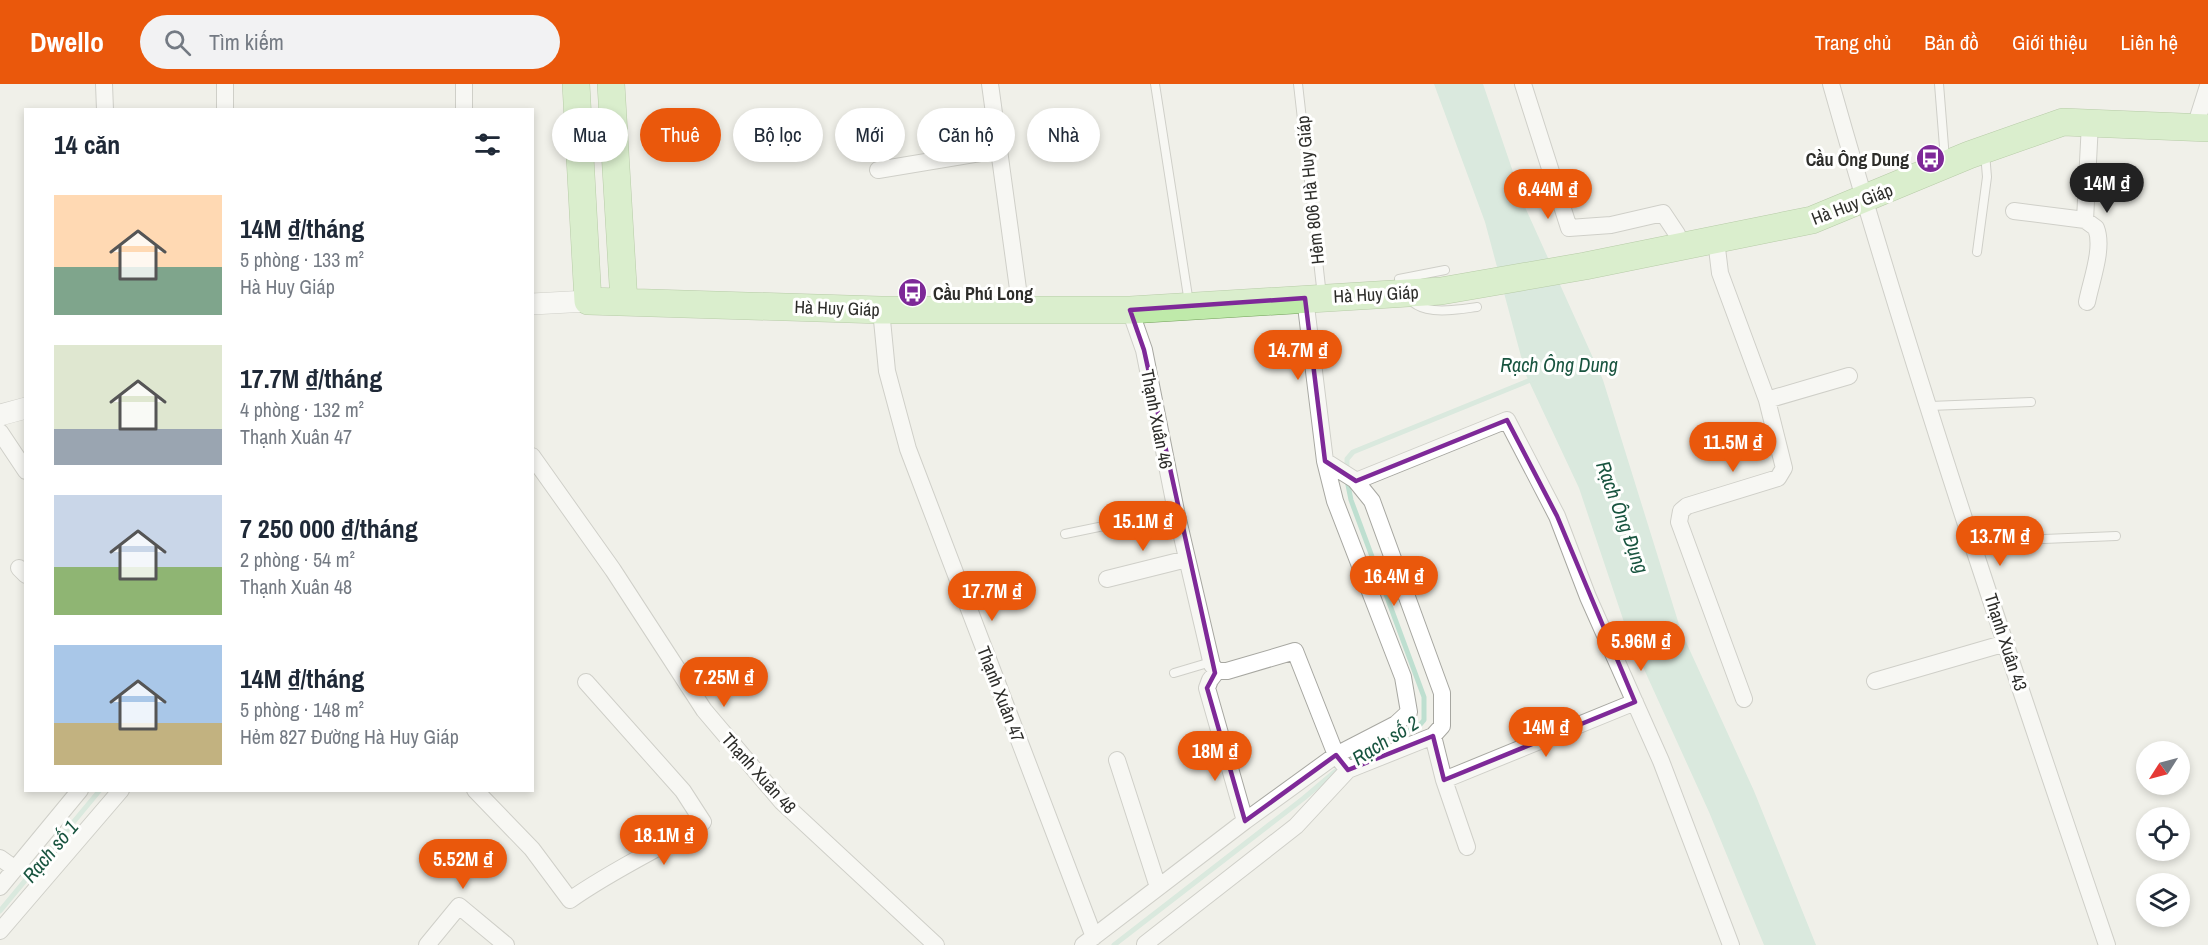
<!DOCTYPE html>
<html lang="vi">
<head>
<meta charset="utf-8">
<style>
  body { margin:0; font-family:"Archivo Narrow",sans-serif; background:#f2f2f3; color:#1f2937; height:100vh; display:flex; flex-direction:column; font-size:22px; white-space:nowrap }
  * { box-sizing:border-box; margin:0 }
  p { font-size:20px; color:#747a83 }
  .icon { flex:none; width:33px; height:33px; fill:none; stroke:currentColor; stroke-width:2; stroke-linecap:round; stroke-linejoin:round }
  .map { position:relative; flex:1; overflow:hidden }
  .sheet { position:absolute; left:24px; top:24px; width:510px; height:684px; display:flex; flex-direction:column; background:#fff; border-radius:0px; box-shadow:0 3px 9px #0003 }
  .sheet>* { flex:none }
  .top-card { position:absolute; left:552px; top:24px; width:570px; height:54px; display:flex; gap:12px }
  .needle { width:39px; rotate:234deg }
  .fabs { position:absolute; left:2136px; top:657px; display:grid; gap:12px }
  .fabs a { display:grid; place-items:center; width:54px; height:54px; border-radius:50%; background:#fff; box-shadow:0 3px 9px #0003; font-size:30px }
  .price { position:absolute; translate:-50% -51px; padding:0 14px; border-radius:21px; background:#ea580c; color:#fff; font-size:20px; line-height:39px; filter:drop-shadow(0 2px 3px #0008) }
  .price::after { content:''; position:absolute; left:50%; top:36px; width:18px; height:14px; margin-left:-9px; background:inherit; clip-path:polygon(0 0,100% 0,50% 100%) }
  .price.current { background:#222; color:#fff }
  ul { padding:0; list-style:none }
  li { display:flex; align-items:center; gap:18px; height:150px; padding:0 30px }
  li span { display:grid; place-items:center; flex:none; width:168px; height:120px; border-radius:0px; color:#555 }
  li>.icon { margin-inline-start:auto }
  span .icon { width:72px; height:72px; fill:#fffc; stroke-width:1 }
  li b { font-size:26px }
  h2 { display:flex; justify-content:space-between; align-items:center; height:72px; padding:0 30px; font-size:26px }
  .chip { padding:0 21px; border-radius:27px; background:#fff; box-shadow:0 3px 9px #0003; font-size:21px; line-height:54px }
  .chip.current { background:#ea580c; color:#fff }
  header { display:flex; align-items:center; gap:36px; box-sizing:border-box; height:84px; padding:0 30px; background:#ea580c; color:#fff }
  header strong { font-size:28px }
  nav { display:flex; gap:33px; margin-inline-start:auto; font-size:21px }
  .search { width:420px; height:54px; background:#f2f2f3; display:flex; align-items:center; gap:15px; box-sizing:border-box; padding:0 21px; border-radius:33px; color:#747a83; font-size:22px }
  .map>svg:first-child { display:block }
  .water { fill:#bedfd0 }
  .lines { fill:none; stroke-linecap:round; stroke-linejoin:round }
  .stream { stroke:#bedfd0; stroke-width:5 }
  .service-casing { stroke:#a7a7a1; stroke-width:10 }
  .minor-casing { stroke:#a7a7a1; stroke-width:18 }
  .tertiary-casing { stroke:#a7a7a1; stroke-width:22 }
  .primary-casing { stroke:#719f59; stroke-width:28 }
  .service { stroke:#fff; stroke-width:8 }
  .minor { stroke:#fff; stroke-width:16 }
  .tertiary { stroke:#fff; stroke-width:21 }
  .primary { stroke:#bfeaaa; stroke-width:27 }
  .marked { fill:none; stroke:#7e2998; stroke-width:4.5; stroke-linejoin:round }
  .labels { text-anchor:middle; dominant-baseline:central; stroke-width:6; stroke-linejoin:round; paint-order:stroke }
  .poi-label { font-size:18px; font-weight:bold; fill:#2d2d2a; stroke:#fffffe; text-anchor:end }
  .street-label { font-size:18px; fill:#2d2d2a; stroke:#fffffe }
  .water-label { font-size:20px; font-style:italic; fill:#18543f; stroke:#fffffe }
</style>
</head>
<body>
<header>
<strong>Dwello</strong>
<div class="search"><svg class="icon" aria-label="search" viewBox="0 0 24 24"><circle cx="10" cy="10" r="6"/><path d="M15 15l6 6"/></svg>Tìm kiếm</div>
<nav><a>Trang chủ</a><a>Bản đồ</a><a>Giới thiệu</a><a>Liên hệ</a></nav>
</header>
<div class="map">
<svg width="2208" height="861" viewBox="0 0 2208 861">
  <rect width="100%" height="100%" fill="#f0f0e9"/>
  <path class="water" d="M 1434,0 L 1483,0 L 1525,123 L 1603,296 L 1681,547 L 1754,707 L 1816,861 L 1764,861 L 1709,728 L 1628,550 L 1579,404 L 1526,291 L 1485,138 Z"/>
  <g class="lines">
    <path class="stream" d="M 1347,387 L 1347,375 L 1353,368 L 1533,295
      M 0,827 L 100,706
      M 1114,861 L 1304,714 L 1351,674 L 1419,642 L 1424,636 L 1424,613 L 1351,416 L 1347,396"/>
    <defs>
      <path id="service" d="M 1155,0 L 1189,219
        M 1298,0 L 1322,212
        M 1939,0 L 1945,75
        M 1977,168 L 1987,93 L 1985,69
        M 1445,186 L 1399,195 C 1409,235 1445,227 1477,223
        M 1930,322 L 2031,318
        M 1065,450 L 1176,427
        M 1973,458 L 2116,452
        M 1174,589 L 1211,578"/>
      <path id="minor" d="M 104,0 L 105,26
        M 225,0 L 225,26
        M 464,0 L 464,26
        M 990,0 L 1021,227
        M 1523,0 L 1569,144 L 1611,141 L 1663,129 L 1677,150 L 1675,163
        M 1831,0 C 1913,290 2010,576 2107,861
        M 2195,43 L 2208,2
        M 878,86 L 998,66
        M 2014,127 L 2085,136 L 2096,144 C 2104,164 2091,197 2087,218
        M 2085,136 L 2090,39
        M 1716,156 L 1720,189 L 1767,316 L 1849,292
        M 881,226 L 887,287 L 908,365 L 1094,853
        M 1130,226 L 1144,266 L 1176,427 L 1212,581 L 1217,587 L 1227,587 L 1295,567 L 1336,671 L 1348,686
        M 0,348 L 26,387
        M 532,372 L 613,486 L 704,626 L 782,718 L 936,861
        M 1325,377 L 1355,396 L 1372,417 L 1442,609 L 1442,642 L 1433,652
        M 1356,397 L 1507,336 L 1557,432 L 1588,513 L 1661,677 L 1731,861
        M 19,484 L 26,491
        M 1107,495 L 1187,475
        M 1875,597 L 2006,559
        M 1744,615 L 1679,438 L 1681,427 L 1687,422 L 1778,394 L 1784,384 L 1767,316
        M 1433,652 L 1444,696 L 1467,763
        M 1117,676 L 1158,803
        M 1444,696 L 1635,618
        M 475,706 L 532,765 L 570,816 C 612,786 659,765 703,738 L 683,707 L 586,598
        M 1245,737 L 1336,671 L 1396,640 L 1409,628 L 1403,593 L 1335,417 L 1325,377 L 1305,214
        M 0,774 L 14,784
        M 0,803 L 80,706
        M 0,847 L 121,706
        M 1145,860 L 1296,742 L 1348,686 L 1433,652
        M 427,861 L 459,822 L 506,861
        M 1083,861 L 1245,737 L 1207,604 L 1210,596 L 1217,587"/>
      <path id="tertiary" d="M 532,220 L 588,217
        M 0,331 L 26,324"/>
      <path id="primary" d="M 576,0 L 588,217 L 881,226 L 1130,226 L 1441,207 L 1585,182 L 1812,136 L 1969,71 L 2063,38 L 2208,44
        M 611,0 L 624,218"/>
    </defs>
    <use href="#service" class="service-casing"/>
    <use href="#minor" class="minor-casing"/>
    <use href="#tertiary" class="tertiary-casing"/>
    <use href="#primary" class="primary-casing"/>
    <use href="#service" class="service"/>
    <use href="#minor" class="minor"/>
    <use href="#tertiary" class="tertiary"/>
    <use href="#primary" class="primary"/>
  </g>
  <path d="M0 0H2208V861H0ZM 1305,214 L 1325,377 L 1356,397 L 1507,336 L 1557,432 L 1635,618 L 1444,696 L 1433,652 L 1348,686 L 1336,671 L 1245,737 L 1207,604 L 1215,589 L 1144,266 L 1130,226 Z" fill="#f0f0e9" fill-opacity=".55" fill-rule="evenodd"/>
  <path class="marked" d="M 1305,214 L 1325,377 L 1356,397 L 1507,336 L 1557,432 L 1635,618 L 1444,696 L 1433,652 L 1348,686 L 1336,671 L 1245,737 L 1207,604 L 1215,589 L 1144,266 L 1130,226 Z"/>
  <defs>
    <symbol id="bus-disc" viewBox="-11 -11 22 22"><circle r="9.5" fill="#7e2998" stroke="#fffffe"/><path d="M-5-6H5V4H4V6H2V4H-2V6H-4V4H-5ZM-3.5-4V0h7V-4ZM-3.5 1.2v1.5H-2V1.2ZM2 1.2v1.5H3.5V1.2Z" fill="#fff"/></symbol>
  </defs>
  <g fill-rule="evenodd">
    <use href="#bus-disc" x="1914" y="58" width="33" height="33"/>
    <use href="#bus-disc" x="896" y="192" width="33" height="33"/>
  </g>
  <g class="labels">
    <g class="poi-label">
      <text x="1909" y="75">Cầu Ông Dung</text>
      <text x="933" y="209" text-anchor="start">Cầu Phú Long</text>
    </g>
    <g class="street-label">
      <text transform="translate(1310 106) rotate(-96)">Hẻm 806 Hà Huy Giáp</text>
      <text transform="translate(1852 120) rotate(-21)">Hà Huy Giáp</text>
      <text transform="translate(1376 210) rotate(-3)">Hà Huy Giáp</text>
      <text transform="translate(837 224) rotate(2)">Hà Huy Giáp</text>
      <text transform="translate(1157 335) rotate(79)">Thạnh Xuân 46</text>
      <text transform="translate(2006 558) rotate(72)">Thạnh Xuân 43</text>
      <text transform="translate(1001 610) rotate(69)">Thạnh Xuân 47</text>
      <text transform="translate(759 689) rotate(48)">Thạnh Xuân 48</text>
    </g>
    <g class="water-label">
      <text x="1559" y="280">Rạch Ông Dung</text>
      <text transform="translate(1623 433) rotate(70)">Rạch Ông Đụng</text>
      <text transform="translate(1385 656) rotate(-32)">Rạch số 2</text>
      <text transform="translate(50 767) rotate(-50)">Rạch số 1</text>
    </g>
  </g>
</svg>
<div class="fabs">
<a><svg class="needle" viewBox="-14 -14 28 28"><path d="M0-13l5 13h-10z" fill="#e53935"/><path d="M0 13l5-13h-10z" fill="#747a83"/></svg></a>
<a><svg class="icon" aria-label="locate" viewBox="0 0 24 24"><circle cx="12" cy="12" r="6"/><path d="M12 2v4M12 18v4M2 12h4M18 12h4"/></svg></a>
<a><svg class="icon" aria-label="layers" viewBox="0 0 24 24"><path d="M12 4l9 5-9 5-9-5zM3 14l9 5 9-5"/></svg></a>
</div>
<b class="price current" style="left:2107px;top:130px">14M ₫</b>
<b class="price" style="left:1548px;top:136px">6.44M ₫</b>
<b class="price" style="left:1298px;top:297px">14.7M ₫</b>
<b class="price" style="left:1733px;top:389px">11.5M ₫</b>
<b class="price" style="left:1143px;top:468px">15.1M ₫</b>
<b class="price" style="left:2000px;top:483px">13.7M ₫</b>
<b class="price" style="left:1394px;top:523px">16.4M ₫</b>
<b class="price" style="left:992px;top:538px">17.7M ₫</b>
<b class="price" style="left:1641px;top:588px">5.96M ₫</b>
<b class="price" style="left:724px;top:624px">7.25M ₫</b>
<b class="price" style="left:1546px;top:674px">14M ₫</b>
<b class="price" style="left:1215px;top:698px">18M ₫</b>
<b class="price" style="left:664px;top:782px">18.1M ₫</b>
<b class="price" style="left:463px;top:806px">5.52M ₫</b>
<div class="top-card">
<a class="chip">Mua</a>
<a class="chip current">Thuê</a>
<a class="chip">Bộ lọc</a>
<a class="chip">Mới</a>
<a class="chip">Căn hộ</a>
<a class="chip">Nhà</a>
</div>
<section class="sheet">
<h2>14 căn<svg class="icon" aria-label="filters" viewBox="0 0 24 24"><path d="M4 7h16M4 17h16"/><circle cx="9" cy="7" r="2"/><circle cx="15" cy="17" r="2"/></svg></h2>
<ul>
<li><span style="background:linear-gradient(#ffd9b3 60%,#7fa58c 0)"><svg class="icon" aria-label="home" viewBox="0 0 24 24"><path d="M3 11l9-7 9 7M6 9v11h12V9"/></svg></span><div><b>14M ₫/tháng</b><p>5 phòng · 133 m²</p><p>Hà Huy Giáp</p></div></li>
<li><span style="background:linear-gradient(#dfe7d0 70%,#9aa5b1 0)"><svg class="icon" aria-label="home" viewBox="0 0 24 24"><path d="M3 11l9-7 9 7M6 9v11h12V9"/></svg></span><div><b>17.7M ₫/tháng</b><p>4 phòng · 132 m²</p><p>Thạnh Xuân 47</p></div></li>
<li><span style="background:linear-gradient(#c9d6e8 60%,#8fb573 0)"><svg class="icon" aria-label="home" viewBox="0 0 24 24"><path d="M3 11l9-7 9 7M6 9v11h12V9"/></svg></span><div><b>7 250 000 ₫/tháng</b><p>2 phòng · 54 m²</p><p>Thạnh Xuân 48</p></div></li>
<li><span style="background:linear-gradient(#a9c7e8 65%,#c2b280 0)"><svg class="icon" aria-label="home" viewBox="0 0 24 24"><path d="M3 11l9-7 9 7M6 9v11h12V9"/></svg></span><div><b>14M ₫/tháng</b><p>5 phòng · 148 m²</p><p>Hẻm 827 Đường Hà Huy Giáp</p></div></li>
</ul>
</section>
</div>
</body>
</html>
